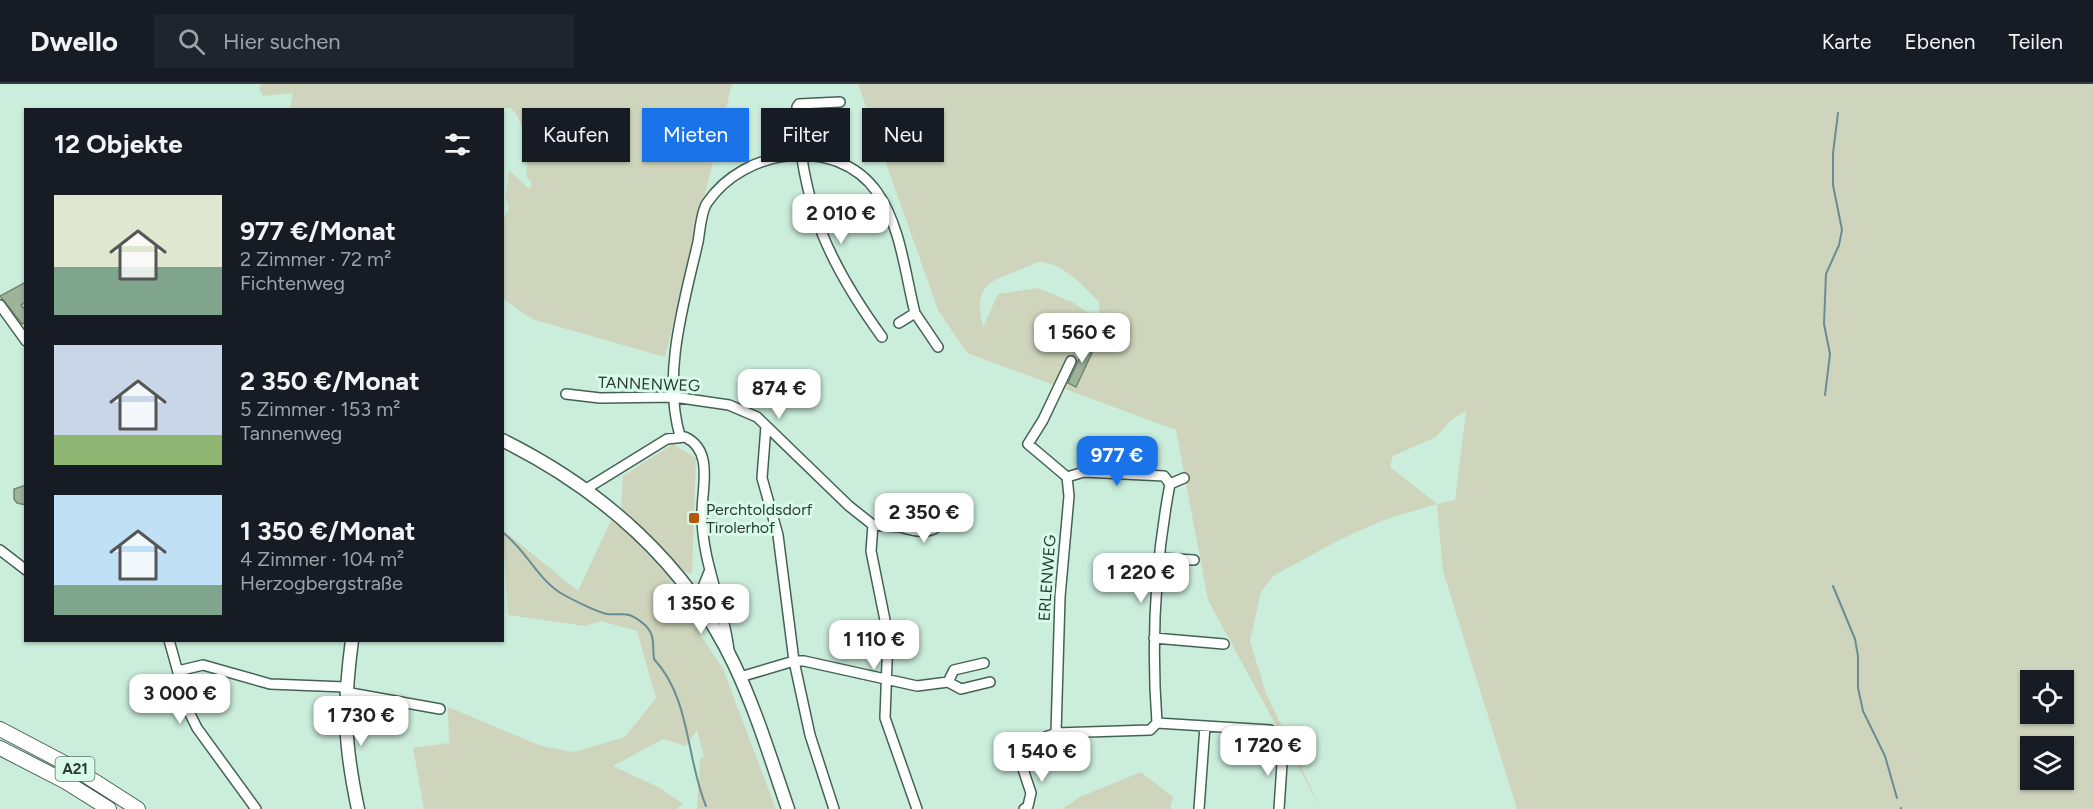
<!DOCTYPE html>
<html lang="de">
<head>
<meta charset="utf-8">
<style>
  body { margin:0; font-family:Figtree,sans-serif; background:#20242c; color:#f1f3f6; height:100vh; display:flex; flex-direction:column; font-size:22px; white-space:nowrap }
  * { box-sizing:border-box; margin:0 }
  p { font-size:20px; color:#9ea1a6 }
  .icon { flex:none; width:33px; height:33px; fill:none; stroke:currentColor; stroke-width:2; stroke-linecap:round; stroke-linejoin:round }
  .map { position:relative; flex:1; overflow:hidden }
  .side { position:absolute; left:24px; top:24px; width:480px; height:534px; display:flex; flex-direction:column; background:#171b24; border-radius:0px; box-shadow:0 2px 4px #0004 }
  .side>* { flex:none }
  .top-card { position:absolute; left:522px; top:24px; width:570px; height:54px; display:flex; gap:12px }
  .tools { position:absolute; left:2020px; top:586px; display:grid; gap:12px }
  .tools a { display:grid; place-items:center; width:54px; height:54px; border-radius:0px; background:#171b24; box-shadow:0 2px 4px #0004; font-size:30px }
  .price { position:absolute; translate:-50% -51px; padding:0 14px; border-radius:12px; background:#fff; color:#222; font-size:20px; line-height:39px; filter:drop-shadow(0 2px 3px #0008) }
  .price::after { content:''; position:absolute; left:50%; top:36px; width:18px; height:14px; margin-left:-9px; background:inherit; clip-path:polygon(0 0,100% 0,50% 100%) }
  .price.current { background:#1a73e8; color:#fff }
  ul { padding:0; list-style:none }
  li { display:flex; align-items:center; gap:18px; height:150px; padding:0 30px }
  li span { display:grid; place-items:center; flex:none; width:168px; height:120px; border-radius:0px; color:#555 }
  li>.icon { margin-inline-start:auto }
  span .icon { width:72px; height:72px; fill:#fffc; stroke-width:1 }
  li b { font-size:26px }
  h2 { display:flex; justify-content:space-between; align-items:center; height:72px; padding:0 30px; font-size:26px }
  .pill { padding:0 21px; border-radius:0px; background:#171b24; box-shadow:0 2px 4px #0004; font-size:21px; line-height:54px }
  .pill.current { background:#1a73e8; color:#fff }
  header { display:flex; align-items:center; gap:36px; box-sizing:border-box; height:84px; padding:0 30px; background:#171b24; border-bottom:2px solid #363941 }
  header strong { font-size:28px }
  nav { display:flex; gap:33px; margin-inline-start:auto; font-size:21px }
  .search { width:420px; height:54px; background:#20242c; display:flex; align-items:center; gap:15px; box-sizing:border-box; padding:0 21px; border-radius:0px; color:#9ea1a6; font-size:22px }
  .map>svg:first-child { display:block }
  .green { fill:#cfd5bc; fill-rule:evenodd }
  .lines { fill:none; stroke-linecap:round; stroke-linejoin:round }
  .stream { stroke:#688d93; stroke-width:2 }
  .building { fill:#9eb39a; stroke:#748870; stroke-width:1.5 }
  .minor-casing { stroke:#446254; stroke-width:12 }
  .major-casing { stroke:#446254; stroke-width:15 }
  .highway-casing { stroke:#446254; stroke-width:16 }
  .minor { stroke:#fff; stroke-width:9 }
  .major { stroke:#fff; stroke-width:12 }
  .highway { stroke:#fff; stroke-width:14 }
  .poi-dot { fill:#b5560a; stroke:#d8fbe9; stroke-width:2 }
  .labels { text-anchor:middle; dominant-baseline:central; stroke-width:6; stroke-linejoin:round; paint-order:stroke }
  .shield { fill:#d8fbe9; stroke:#60756a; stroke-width:1.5 }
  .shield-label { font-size:15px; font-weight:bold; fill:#2d3b34 }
  .street-label { font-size:16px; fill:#2d3b34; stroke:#d8fbe9 }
  .poi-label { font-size:16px; fill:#2d3b34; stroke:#d8fbe9; text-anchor:start }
</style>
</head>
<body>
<header>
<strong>Dwello</strong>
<div class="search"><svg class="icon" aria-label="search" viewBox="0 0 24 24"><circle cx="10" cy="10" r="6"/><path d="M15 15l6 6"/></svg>Hier suchen</div>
<nav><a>Karte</a><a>Ebenen</a><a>Teilen</a></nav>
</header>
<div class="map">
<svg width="2093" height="725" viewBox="0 0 2093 725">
  <rect width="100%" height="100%" fill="#cbeddc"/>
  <path class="green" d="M 261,0 L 732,0 L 665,273 L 532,235 L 503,215 L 503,135 L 509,125 L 506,113 L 509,86 L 529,105 L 532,100 L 527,93 C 526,66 530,46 511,24 L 290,25 L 293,9 L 263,12 L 259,4 Z
    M 858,0 L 2093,0 L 2093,725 L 1517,725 L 1443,487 L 1437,420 L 1384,436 L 1339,456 L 1273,492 L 1261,508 L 1250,557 L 1266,609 L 1321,725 L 1208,516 L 1176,346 L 967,269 L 938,226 ZM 1037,178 C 1063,178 1081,200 1099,218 L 1100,237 L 1074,219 L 1038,204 L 998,210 L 983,243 C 969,191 1004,196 1037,178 ZM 1466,327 L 1455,416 L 1437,420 L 1390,383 L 1393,372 L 1436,353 L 1451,336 ZM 2031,597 L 2064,597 L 2064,630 L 2031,630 ZM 2031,663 L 2064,663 L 2064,696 L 2031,696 Z
    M 673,360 L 696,374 L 692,490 L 679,485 L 621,424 L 623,392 Z
    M 613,432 L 673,497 L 656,502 L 692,538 L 723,585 L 776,725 L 697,725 L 700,675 L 704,673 L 697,646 L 686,662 L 663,655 L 613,682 L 660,704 L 683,720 L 677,725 L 424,725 L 413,664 L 449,659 L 448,623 L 541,662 L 574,668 L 625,653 L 656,614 L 637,547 L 601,537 L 585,542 L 508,531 L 503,446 L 578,507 Z
    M 1141,688 L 1173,713 L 1170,725 L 1062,725 L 1080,713 Z"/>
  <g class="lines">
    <path class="stream" d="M 1825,311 L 1830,270 L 1824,240 L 1826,190 L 1839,161 L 1842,146 L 1833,101 L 1833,69 L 1838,29
      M 502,448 C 526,465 537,496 564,511 C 573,516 597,528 607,530 C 625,532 626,525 645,541 C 656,552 652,561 654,575 C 691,615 686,675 706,722
      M 1833,502 L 1855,555 L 1858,572 L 1858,604 L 1863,627 L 1885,672 L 1897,714
      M 1901,724 L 1901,725"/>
  </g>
  <path class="building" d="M 26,198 L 26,218 L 21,221 L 26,227 L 26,238 L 22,240 L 0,212 Z
    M 1088,256 L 1096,260 L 1076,303 L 1068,299 Z
    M 26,401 L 26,421 L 17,419 L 14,415 L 14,405 Z"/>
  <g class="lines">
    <defs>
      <path id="minor" d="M 840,18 L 799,20 L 797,23 C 801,118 827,177 882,253
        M 0,221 L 26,257
        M 915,229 L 938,263
        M 566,310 L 600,314 L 674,313 L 729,321 L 757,333 L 849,422 L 873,441 L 900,443 C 919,424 925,425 948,439
        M 766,342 L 762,394 L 778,451 L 794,577 L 810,651 L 834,725
        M 680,352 C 662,290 684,219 698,158 C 700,147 701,128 707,119 C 744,64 836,51 877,108 C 901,142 905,190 915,229 L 899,239
        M 1067,393 L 1084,388 L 1164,392 L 1170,400 C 1155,479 1151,558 1157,639
        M 1170,400 L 1184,394
        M 586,405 L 667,355 L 685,353 C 715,367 701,406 702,432 C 702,479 724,521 729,567
        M 873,441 L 871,467 L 888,551 L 885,634 L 917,725
        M 900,443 C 912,446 923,450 934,445 C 940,442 941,439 948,439
        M 0,466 L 26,486
        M 1158,474 L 1194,476
        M 697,518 L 709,488
        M 1154,554 L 1224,560
        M 169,556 L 189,628 L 197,644 L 256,725
        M 178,587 L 203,581 L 270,600 L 345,603
        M 740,593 L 794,577 L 804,577 L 917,602 L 948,598 L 954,586 L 984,579
        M 948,598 L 961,605 L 990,598
        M 345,608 L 440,625
        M 1056,649 L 1060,513 L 1069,412 L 1067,393 L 1028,360 L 1043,336 L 1071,277
        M 1024,725 L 1028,722 L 1031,709 L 1016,664 L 1056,649 L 1150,646 L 1157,639 L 1270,646 L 1280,656 L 1283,665 L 1279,725
        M 1199,725 L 1205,642"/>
      <path id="major" d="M 502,356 C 601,405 686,479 734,580 C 756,626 771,676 788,725
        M 352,556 C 343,624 344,659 358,725"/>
      <path id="highway" d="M 0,645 L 74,684 L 138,725
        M 0,664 L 66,698 L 109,725"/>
    </defs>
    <use href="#minor" class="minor-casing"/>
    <use href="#major" class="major-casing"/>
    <use href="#highway" class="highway-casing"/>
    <use href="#minor" class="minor"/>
    <use href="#major" class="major"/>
    <use href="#highway" class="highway"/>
  </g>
  <rect class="poi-dot" x="688" y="428" width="12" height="12" rx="3"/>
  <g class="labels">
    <rect class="shield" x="55.5" y="673" width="39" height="24" rx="4.5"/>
    <g class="shield-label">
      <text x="75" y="685">A21</text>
    </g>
    <g class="street-label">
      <text transform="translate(649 300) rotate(2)">TANNENWEG</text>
      <text transform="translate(1047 494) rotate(-86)">ERLENWEG</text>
    </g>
    <g class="poi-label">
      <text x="706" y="425">Perchtoldsdorf<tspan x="706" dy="18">Tirolerhof</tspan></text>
    </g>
  </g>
</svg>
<div class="tools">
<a><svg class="icon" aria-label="locate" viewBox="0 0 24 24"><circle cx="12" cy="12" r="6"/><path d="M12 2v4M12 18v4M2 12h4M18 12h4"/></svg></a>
<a><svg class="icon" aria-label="layers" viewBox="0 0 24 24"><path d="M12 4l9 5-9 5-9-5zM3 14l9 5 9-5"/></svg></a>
</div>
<b class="price" style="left:841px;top:161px">2 010 €</b>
<b class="price" style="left:1082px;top:280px">1 560 €</b>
<b class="price" style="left:779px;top:336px">874 €</b>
<b class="price current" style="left:1117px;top:403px">977 €</b>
<b class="price" style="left:924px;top:460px">2 350 €</b>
<b class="price" style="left:1141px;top:520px">1 220 €</b>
<b class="price" style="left:701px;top:551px">1 350 €</b>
<b class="price" style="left:874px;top:587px">1 110 €</b>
<b class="price" style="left:180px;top:641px">3 000 €</b>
<b class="price" style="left:361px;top:663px">1 730 €</b>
<b class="price" style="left:1268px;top:693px">1 720 €</b>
<b class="price" style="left:1042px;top:699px">1 540 €</b>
<div class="top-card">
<a class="pill">Kaufen</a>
<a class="pill current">Mieten</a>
<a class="pill">Filter</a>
<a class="pill">Neu</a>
</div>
<section class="side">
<h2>12 Objekte<svg class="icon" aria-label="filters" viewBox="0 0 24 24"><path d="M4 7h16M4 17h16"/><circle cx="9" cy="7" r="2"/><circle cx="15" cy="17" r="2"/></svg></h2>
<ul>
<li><span style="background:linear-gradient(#dfe7d0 60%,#7fa58c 0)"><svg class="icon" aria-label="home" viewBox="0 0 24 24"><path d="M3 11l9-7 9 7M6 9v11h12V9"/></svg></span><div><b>977 €/Monat</b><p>2 Zimmer · 72 m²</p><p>Fichtenweg</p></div></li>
<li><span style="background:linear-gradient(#c9d6e8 75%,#8fb573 0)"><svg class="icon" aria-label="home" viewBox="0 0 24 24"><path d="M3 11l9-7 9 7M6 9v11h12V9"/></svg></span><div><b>2 350 €/Monat</b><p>5 Zimmer · 153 m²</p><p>Tannenweg</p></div></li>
<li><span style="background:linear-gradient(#bfe0f5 75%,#7fa58c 0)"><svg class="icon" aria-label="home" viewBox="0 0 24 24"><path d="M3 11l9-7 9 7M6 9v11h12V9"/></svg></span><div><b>1 350 €/Monat</b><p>4 Zimmer · 104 m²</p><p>Herzogbergstraße</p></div></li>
</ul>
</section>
</div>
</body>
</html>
